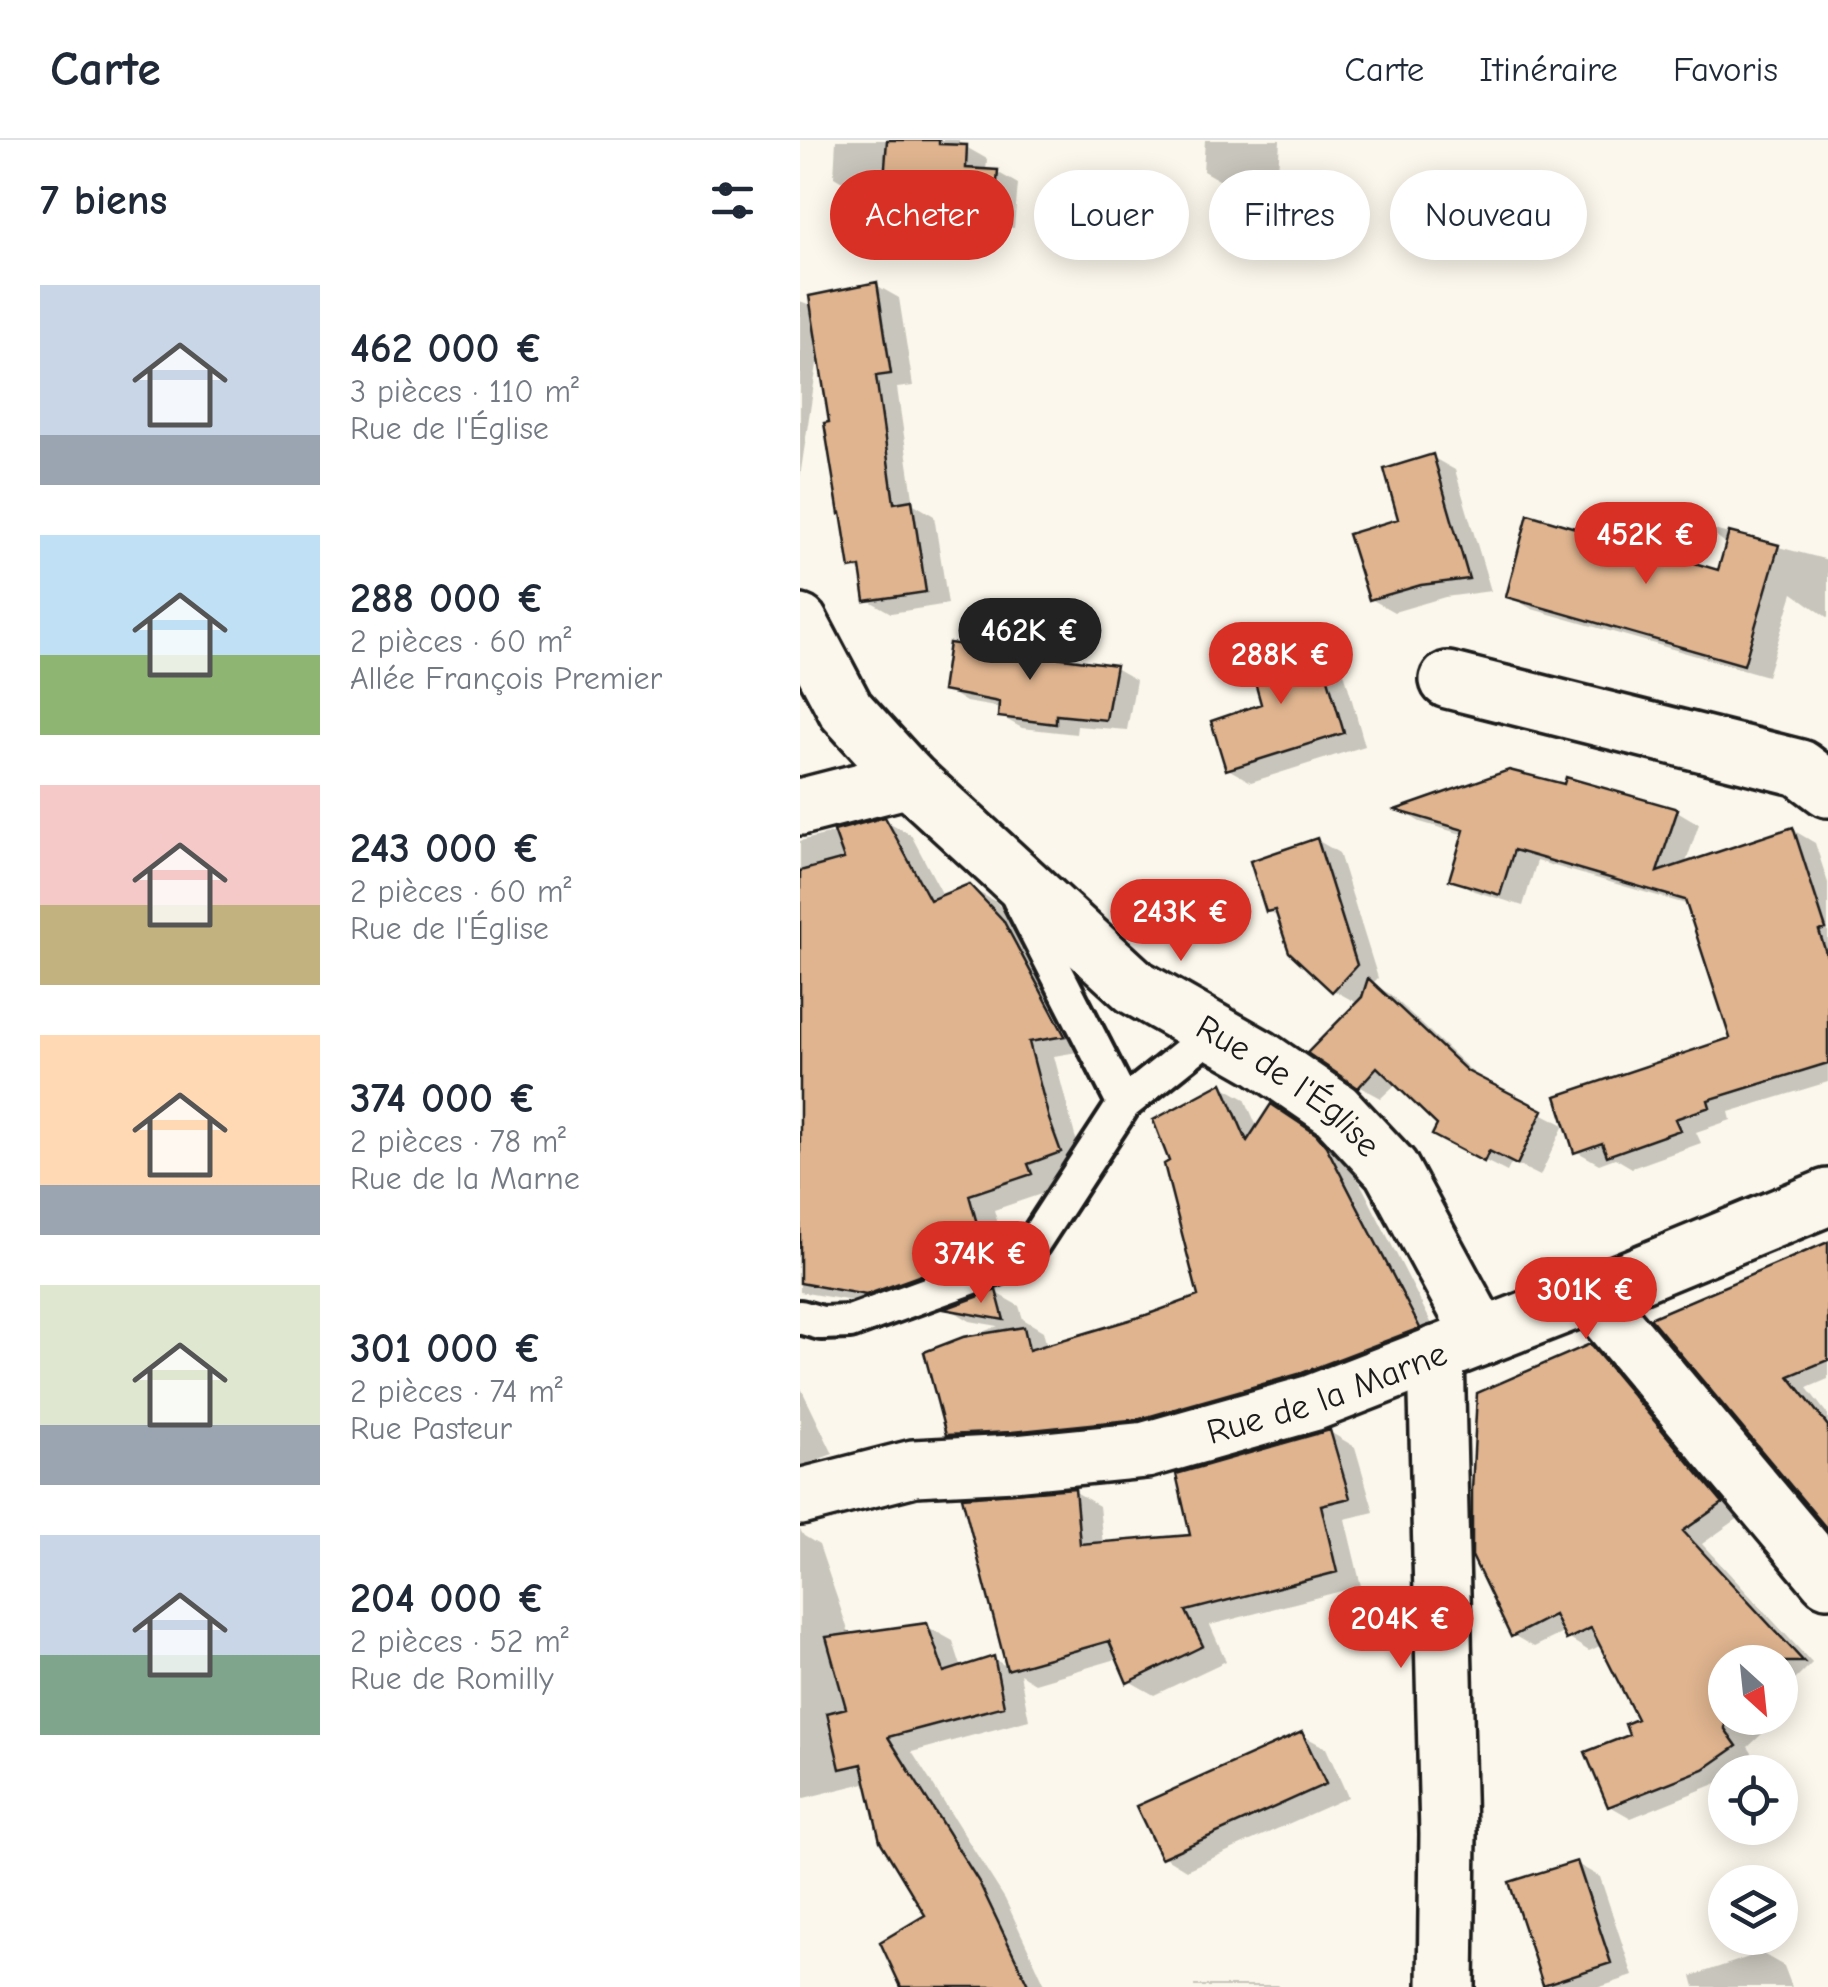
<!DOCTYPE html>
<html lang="fr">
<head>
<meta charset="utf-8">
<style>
  body { margin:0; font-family:"Comic Neue",sans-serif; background:#f6f6f7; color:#1f2937; height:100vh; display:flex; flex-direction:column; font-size:38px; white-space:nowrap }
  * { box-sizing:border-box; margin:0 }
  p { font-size:32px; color:#747a83 }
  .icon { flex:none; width:55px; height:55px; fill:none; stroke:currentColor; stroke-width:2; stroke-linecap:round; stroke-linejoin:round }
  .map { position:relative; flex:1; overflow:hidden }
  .details { display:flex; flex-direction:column; background:#fff; width:800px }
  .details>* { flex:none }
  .top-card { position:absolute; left:30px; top:30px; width:848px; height:90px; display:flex; gap:20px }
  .needle { width:65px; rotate:153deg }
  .controls { position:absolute; left:908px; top:1505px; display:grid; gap:20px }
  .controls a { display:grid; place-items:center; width:90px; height:90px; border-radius:50%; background:#fff; box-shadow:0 5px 25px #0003; font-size:50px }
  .price { position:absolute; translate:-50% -85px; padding:0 22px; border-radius:35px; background:#d93025; color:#fff; font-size:32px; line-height:65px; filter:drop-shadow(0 2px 5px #0008) }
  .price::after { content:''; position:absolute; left:50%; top:60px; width:30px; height:22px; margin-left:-15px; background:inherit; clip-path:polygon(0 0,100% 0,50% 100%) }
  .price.current { background:#222; color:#fff }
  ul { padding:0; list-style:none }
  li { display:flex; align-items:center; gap:30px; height:250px; padding:0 40px }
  li span { display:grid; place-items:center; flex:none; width:280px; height:200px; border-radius:0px; color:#555 }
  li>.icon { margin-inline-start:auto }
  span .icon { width:120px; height:120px; fill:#fffc; stroke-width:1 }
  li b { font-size:42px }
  h2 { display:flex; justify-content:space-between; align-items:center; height:120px; padding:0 40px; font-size:42px }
  .pill { padding:0 35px; border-radius:45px; background:#fff; box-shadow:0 5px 25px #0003; font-size:35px; line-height:90px }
  .pill.current { background:#d93025; color:#fff }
  header { display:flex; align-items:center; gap:60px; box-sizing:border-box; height:140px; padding:0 50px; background:#fff; border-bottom:2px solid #e0e1e3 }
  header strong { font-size:48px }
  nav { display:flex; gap:55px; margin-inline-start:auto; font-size:35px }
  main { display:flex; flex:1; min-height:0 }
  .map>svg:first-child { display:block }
  .shadow { fill:#0003 }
  .building { fill:#dfb48f; stroke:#1c1c1c; stroke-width:2.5 }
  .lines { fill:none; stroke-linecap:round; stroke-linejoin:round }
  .service-casing { stroke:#1c1c1c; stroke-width:40 }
  .minor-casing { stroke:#1c1c1c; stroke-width:62 }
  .service { stroke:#fbf7ec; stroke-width:32 }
  .minor { stroke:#fbf7ec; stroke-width:55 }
  .labels { text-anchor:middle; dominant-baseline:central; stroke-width:8; stroke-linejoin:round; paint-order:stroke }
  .street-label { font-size:35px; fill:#1c1c1c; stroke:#fbf7ec }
</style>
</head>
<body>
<header>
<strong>Carte</strong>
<nav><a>Carte</a><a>Itinéraire</a><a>Favoris</a></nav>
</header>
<main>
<section class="details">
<h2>7 biens<svg class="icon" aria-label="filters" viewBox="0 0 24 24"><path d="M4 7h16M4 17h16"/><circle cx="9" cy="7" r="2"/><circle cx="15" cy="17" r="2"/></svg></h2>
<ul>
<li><span style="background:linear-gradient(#c9d6e8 75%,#9aa5b1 0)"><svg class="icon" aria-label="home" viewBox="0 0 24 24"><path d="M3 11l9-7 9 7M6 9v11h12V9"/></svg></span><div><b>462 000 €</b><p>3 pièces · 110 m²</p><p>Rue de l'Église</p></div></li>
<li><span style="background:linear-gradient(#bfe0f5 60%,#8fb573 0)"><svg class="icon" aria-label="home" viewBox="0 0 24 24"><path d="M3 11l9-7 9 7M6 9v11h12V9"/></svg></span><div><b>288 000 €</b><p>2 pièces · 60 m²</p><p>Allée François Premier</p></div></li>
<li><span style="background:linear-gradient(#f6c9c9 60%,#c2b280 0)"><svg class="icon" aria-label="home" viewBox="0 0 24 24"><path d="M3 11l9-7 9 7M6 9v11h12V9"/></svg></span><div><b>243 000 €</b><p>2 pièces · 60 m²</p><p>Rue de l'Église</p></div></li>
<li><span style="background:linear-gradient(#ffd9b3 75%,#9aa5b1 0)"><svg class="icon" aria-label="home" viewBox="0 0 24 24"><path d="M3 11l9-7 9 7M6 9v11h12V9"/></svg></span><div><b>374 000 €</b><p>2 pièces · 78 m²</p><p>Rue de la Marne</p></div></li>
<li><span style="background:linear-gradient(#dfe7d0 70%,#9aa5b1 0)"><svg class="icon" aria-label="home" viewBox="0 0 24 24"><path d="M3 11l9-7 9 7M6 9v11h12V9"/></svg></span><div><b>301 000 €</b><p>2 pièces · 74 m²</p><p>Rue Pasteur</p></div></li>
<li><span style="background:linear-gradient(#c9d6e8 60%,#7fa58c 0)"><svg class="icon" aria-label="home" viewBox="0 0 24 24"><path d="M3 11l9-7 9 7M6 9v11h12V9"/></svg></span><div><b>204 000 €</b><p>2 pièces · 52 m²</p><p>Rue de Romilly</p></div></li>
</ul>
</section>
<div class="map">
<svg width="1028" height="1847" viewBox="0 0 1028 1847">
  <rect width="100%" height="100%" fill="#fbf7ec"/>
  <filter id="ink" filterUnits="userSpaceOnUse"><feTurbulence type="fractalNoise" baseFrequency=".01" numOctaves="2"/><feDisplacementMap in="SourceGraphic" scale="20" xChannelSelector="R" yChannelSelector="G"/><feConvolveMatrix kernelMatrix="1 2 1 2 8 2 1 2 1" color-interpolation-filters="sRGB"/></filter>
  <g filter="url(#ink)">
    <path class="shadow" d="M 36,0 L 159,0 L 159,7 L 166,7 L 187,19 L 186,32 L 197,32 L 218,44 L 214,88 L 155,85 L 154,107 L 104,103 L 83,92 L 86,51 L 54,49 L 34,37 Z
      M 405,0 L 480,0 L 477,49 L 426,44 L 403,31 Z
      M 76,145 L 99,158 L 113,246 L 97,248 L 114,364 L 134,376 L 148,464 L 91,473 L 68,460 L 64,434 L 52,427 L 19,211 L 0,337 L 0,161 L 13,166 Z
      M 632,317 L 655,330 L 691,451 L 645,457 L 594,472 L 571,459 L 601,381 Z
      M 906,388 L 1028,420 L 1028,478 L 993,453 L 967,536 L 732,469 L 709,456 L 919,433 L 928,405 Z
      M 515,498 L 538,511 L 565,606 L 451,642 L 428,629 L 464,566 Z
      M 315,528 L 336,540 L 327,590 L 277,586 L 276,594 L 222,588 L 200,576 L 201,568 L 166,562 L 145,549 Z
      M 601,671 L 877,671 L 899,684 L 885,725 L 993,690 L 1015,703 L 1028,743 L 1028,942 L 929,972 L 931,980 L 896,992 L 901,1003 L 832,1028 L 815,1018 L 799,1024 L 776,1011 L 933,899 L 889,765 L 737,721 L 723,766 L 674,751 L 652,738 L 665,695 L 620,682 Z
      M 85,680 L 111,695 L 144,757 L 169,747 L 196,762 L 229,797 L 289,910 L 254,916 L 275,996 L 286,1026 L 252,1039 L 256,1049 L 194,1070 L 210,1126 L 94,1168 L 0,1152 L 0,701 Z
      M 517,700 L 539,713 L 578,838 L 572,844 L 590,854 L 685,944 L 764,985 L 740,1036 L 712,1022 L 707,1032 L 658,1007 L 640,984 L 597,943 L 581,958 L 559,946 L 559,864 L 533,850 L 480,778 L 468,770 Z
      M 422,946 L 445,959 L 458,989 L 494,980 L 538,1010 L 549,1021 L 640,1200 L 364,1291 L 171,1307 L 148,1293 L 127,1213 L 198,1186 L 170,1181 L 150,1169 L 196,1153 L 219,1166 L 223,1179 L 243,1191 L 247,1207 L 401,1158 Z
      M 1028,1105 L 1028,1239 L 1007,1248 L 1028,1275 L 1028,1385 L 854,1179 Z
      M 790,1207 L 812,1219 L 943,1375 L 902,1404 L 1012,1523 L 983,1552 L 993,1563 L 980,1576 L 980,1522 L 925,1522 L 925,1578 L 979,1578 L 948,1607 L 956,1619 L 936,1632 L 925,1632 L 925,1640 L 831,1678 L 810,1666 L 832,1596 L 840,1580 L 802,1505 L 789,1511 L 768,1498 L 765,1492 L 734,1507 L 713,1495 Z
      M 0,1246 L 33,1314 L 0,1326 Z
      M 530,1292 L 555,1307 L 574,1372 L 545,1379 L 561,1446 L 410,1485 L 426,1521 L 354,1555 L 329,1541 L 320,1518 L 235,1543 L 220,1534 L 229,1580 L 112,1612 L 205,1759 L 246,1847 L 104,1847 L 128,1776 L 69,1642 L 0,1659 L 0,1390 L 4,1396 L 19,1405 L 50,1496 L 126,1486 L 153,1501 L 162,1529 L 194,1519 L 209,1528 L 274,1351 L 299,1366 L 303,1405 L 393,1397 Z
      M 502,1595 L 526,1608 L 548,1657 L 386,1730 L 363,1716 Z
      M 777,1724 L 800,1737 L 833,1836 L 800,1847 L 751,1847 L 745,1844 Z
      M 961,1813 L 984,1826 L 992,1847 L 895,1847 L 892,1836 Z
      M 394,1845 L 478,1845 L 480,1847 L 394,1847 Z"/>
    <path class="building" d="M 87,0 L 139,0 L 139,4 L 167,5 L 166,28 L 198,30 L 194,78 L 135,75 L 134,97 L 80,93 Z
      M 77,142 L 91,234 L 76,236 L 94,363 L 112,360 L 126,452 L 65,461 L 60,427 L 50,429 L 41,373 L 39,374 L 24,283 L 29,282 L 9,156 Z
      M 633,314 L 669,439 L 621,445 L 569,460 L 548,394 L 598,379 L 584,329 Z
      M 728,374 L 918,430 L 929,392 L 979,405 L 944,525 L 706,457 Z
      M 515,495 L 544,593 L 426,630 L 411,581 L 461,564 L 448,517 Z
      M 149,503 L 316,525 L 306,580 L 256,575 L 256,584 L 198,577 L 199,562 L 142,551 Z
      M 709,630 L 764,644 L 766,637 L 878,669 L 857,732 L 993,687 L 1026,789 L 1019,791 L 1028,819 L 1028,923 L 908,960 L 910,967 L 875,979 L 880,990 L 807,1016 L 802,1003 L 774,1013 L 756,956 L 930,898 L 885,760 L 714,710 L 700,755 L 649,740 L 664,690 L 595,670 Z
      M 85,677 L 130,760 L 169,744 L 203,780 L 265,896 L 229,902 L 249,979 L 261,1012 L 228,1024 L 232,1034 L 169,1055 L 185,1112 L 66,1155 L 0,1143 L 0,731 L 44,719 L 34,691 Z
      M 517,698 L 557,825 L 532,852 L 489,812 L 475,770 L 466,772 L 450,721 Z
      M 568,838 L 667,931 L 743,970 L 717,1025 L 689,1011 L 684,1022 L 632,995 L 637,985 L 577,927 L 558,948 L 507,913 L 562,857 Z
      M 422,943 L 447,1001 L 471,964 L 516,994 L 526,1006 L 620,1188 L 502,1233 L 340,1279 L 212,1292 L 146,1295 L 124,1212 L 163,1197 L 224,1187 L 229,1210 L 346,1175 L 398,1156 L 364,1024 L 369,1021 L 353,980 Z
      M 1028,1102 L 1028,1220 L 989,1236 L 1028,1286 L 1028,1390 L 850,1178 Z
      M 196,1150 L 204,1180 L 144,1169 Z
      M 790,1204 L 923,1363 L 883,1391 L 1004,1522 L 925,1522 L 925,1589 L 937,1606 L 904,1629 L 808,1667 L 785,1612 L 829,1595 L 825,1584 L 837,1579 L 791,1488 L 766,1500 L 754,1475 L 711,1497 L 672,1416 L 672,1351 L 677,1253 Z
      M 530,1290 L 550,1358 L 521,1365 L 537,1432 L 386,1471 L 403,1506 L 327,1543 L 309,1501 L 207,1530 L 162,1357 L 275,1348 L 280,1404 L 390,1395 L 376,1334 Z
      M 127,1483 L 144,1532 L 194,1516 L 204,1566 L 88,1597 L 179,1742 L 229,1847 L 101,1847 L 80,1802 L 125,1775 L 80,1701 L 62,1624 L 40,1629 L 27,1573 L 46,1568 L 26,1497 Z
      M 502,1592 L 526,1644 L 361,1718 L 336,1666 Z
      M 777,1721 L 811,1823 L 743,1845 L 709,1742 Z"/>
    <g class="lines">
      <defs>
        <path id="service" d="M 219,759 L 324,964
          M 0,1177 L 21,1183 L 50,1182 L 223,1119 L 324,964 L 414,892"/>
        <g id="minor">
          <path id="s1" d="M 0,483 L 46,570 L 109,639 L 335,847 L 460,918 L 536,970 L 591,1029 L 682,1197"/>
          <path d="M 648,540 L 1000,628 L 1028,649"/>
          <path d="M 0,667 L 109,639"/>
          <path d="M 790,1155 L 1028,1439"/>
          <path d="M 636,1214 L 648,1694 L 646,1847"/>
          <path id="s2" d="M 0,1357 L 114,1328 L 214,1323 L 346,1310 L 512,1263 L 790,1155 L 1028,1057"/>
        </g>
      </defs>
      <use href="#service" class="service-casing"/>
      <use href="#minor" class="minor-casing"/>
      <use href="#service" class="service"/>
      <use href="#minor" class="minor"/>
    </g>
  </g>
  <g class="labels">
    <g class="street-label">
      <text stroke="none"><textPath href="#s1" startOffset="682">Rue de l'Église</textPath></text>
      <text stroke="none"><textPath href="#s2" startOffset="540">Rue de la Marne</textPath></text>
    </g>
  </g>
</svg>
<div class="controls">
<a><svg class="needle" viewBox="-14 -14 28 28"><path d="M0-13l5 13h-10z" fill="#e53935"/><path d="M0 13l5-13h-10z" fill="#747a83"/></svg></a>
<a><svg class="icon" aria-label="locate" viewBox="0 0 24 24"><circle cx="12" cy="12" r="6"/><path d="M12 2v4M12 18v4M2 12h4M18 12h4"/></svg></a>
<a><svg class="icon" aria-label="layers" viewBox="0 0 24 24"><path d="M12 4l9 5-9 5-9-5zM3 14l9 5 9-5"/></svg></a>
</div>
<b class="price" style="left:846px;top:447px">452K €</b>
<b class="price current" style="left:230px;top:543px">462K €</b>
<b class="price" style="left:481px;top:567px">288K €</b>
<b class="price" style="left:381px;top:824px">243K €</b>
<b class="price" style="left:181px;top:1166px">374K €</b>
<b class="price" style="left:786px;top:1202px">301K €</b>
<b class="price" style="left:601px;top:1531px">204K €</b>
<div class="top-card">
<a class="pill current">Acheter</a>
<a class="pill">Louer</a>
<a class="pill">Filtres</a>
<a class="pill">Nouveau</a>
</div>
</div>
</main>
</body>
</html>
